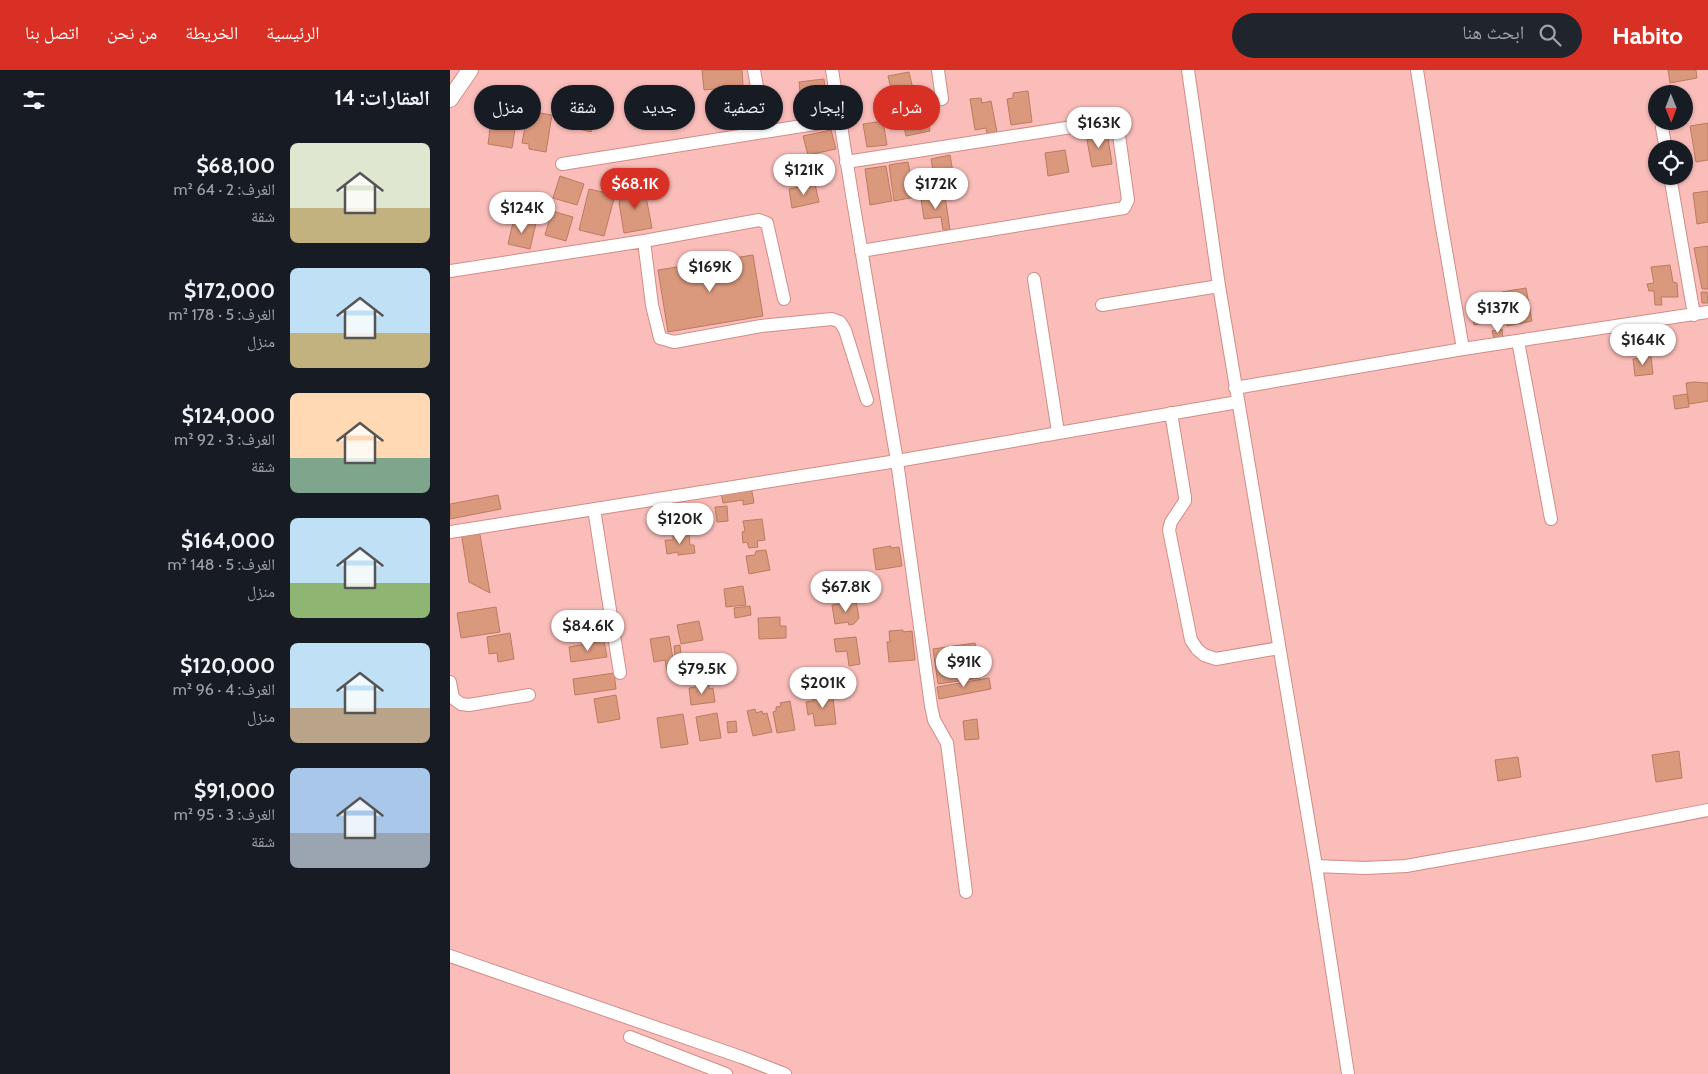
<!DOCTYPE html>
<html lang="ar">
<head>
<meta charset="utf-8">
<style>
  body { margin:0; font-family:Cabin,"Noto Naskh Arabic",sans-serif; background:#20242c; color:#f1f3f6; direction:rtl; height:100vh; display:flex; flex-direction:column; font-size:19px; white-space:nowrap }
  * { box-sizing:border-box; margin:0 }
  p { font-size:16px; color:#9ea1a6 }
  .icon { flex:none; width:28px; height:28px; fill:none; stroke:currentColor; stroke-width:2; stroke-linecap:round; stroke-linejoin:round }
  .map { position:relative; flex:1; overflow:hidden; direction:ltr }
  .side { display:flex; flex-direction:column; background:#171b24; width:450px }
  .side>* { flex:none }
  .hud { position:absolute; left:15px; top:15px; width:475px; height:45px; direction:rtl; display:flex; gap:10px }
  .needle { width:32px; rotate:179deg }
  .tools { position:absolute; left:1198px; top:15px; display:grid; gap:10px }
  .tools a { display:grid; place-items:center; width:45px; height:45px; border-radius:50%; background:#171b24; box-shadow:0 1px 4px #0004; font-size:25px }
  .price { position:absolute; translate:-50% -42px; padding:0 11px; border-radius:18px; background:#fff; color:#222; font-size:16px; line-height:32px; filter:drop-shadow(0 1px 2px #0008) }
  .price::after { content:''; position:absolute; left:50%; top:30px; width:15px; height:11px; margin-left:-8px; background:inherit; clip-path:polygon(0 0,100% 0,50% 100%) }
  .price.on { background:#d93025; color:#fff }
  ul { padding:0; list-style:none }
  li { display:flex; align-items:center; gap:15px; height:125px; padding:0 20px }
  li span { display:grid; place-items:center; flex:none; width:140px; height:100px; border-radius:8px; color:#555 }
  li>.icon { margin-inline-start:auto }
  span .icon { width:60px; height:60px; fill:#fffc; stroke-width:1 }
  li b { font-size:21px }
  h2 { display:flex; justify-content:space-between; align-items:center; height:60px; padding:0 20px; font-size:21px }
  .tag { padding:0 18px; border-radius:22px; background:#171b24; box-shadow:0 1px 4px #0004; font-size:18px; line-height:45px }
  .tag.on { background:#d93025; color:#fff }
  header { display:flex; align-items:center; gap:30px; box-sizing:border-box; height:70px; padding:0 25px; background:#d93025; color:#fff }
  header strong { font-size:24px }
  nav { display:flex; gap:28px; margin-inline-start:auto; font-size:18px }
  .search { width:350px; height:45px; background:#20242c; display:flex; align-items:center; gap:12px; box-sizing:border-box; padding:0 18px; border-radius:28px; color:#9ea1a6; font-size:19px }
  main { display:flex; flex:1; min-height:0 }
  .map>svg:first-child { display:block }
  .building { fill:#da997d; stroke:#bb7b61 }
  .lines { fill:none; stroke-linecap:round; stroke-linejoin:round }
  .minor-casing { stroke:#d38c87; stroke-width:14 }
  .tertiary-casing { stroke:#d38c87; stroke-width:18 }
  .minor { stroke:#fff; stroke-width:12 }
  .tertiary { stroke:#fff; stroke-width:16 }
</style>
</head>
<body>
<header>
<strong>Habito</strong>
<div class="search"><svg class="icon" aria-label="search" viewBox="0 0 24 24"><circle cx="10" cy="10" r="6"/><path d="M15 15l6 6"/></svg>ابحث هنا</div>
<nav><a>الرئيسية</a><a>الخريطة</a><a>من نحن</a><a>اتصل بنا</a></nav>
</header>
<main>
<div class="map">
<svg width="1258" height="1004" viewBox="0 0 1258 1004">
  <rect width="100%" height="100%" fill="#fabdb9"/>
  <path class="building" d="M 252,0 L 292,0 L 293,16 L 254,20 Z
    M 1218,0 L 1246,0 L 1247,8 L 1220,13 Z
    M 459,2 L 463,19 L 442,23 L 438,6 Z
    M 374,9 L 377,39 L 352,42 L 349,12 Z
    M 464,21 L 467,38 L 446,42 L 442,25 Z
    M 578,21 L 582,52 L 561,55 L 557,29 L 563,28 L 563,23 Z
    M 531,28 L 532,33 L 541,31 L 547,62 L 537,64 L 536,58 L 525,60 L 520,29 Z
    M 124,29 L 148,35 L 141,62 L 117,56 Z
    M 78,41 L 102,45 L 96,82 L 79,79 L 79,74 L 72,73 Z
    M 477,42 L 480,61 L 456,66 L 452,47 Z
    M 42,43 L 67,47 L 62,78 L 38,74 Z
    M 433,51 L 437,75 L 417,77 L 413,54 Z
    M 1258,53 L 1258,90 L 1246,92 L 1240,56 Z
    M 381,60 L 386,79 L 358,85 L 353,66 Z
    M 657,61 L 662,94 L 642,97 L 636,65 Z
    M 615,80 L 619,102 L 598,106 L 595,83 Z
    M 500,85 L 506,120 L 487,123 L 481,89 Z
    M 368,86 L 371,103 L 351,106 L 348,90 Z
    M 458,92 L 465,127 L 444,131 L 439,95 Z
    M 436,96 L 442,131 L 420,135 L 415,99 Z
    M 110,106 L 134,114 L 127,135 L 103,128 Z
    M 365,114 L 369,132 L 342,138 L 339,119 Z
    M 194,116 L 202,158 L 174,163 L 169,133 L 173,120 Z
    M 139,119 L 165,125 L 154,166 L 129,160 Z
    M 1258,121 L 1258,152 L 1247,154 L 1243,123 Z
    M 495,126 L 500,160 L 493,160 L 491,147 L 474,149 L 471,129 Z
    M 102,141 L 123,147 L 116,171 L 95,165 Z
    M 64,148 L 86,153 L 80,179 L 58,174 Z
    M 1258,176 L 1258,219 L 1252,219 L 1244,178 Z
    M 303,185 L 313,246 L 218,262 L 208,200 Z
    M 1220,195 L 1223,212 L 1227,213 L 1228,227 L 1211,227 L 1212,235 L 1205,235 L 1204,221 L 1199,221 L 1197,214 L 1204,213 L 1201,197 Z
    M 1076,218 L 1082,251 L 1057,256 L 1052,222 Z
    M 1251,222 L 1257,222 L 1258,233 L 1252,233 Z
    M 1046,225 L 1050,250 L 1024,255 L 1020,230 Z
    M 1052,259 L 1053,268 L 1044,269 L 1042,261 Z
    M 1201,287 L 1203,304 L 1185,306 L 1183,289 Z
    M 1244,312 L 1258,313 L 1258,331 L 1239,334 L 1236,313 Z
    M 1237,324 L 1239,337 L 1225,339 L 1223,326 Z
    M 301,416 L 304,433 L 293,435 L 293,430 L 273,433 L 271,422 Z
    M 48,425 L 51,439 L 0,449 L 0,434 Z
    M 277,436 L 278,451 L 267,452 L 265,437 Z
    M 312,449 L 315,470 L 307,471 L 308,477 L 299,478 L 297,472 L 293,473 L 292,462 L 295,461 L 293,451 Z
    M 29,459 L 40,523 L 19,512 L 11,462 Z
    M 239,464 L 240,475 L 244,475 L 245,483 L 228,485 L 228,482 L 217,484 L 215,470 L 223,470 L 223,466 Z
    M 441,476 L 441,478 L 449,477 L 452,496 L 426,500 L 423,479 Z
    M 316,480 L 320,500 L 299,504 L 296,486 L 305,485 L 306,481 Z
    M 293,516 L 296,535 L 276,537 L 274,519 Z
    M 406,531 L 409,548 L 404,554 L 399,555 L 398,552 L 385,554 L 382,535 Z
    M 300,536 L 301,545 L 285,548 L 284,538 Z
    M 46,537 L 50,562 L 11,568 L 7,543 Z
    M 330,547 L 330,556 L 336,556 L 336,568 L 309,569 L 308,548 Z
    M 249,551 L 253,570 L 231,574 L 227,555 Z
    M 453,560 L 453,562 L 462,561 L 465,590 L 439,592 L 437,572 L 440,572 L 439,561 Z
    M 60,563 L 64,589 L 48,592 L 47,583 L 39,584 L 37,567 Z
    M 219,566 L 225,600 L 217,601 L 215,590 L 204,592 L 200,569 Z
    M 406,567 L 410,594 L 399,596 L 397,581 L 386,582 L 384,569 Z
    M 154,571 L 157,587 L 121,592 L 119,577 Z
    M 525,573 L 530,608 L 488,614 L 483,579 Z
    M 230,575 L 232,596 L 226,597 L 224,576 Z
    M 164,603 L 166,619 L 125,625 L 123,609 Z
    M 539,608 L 541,619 L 489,629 L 487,617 Z
    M 259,615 L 259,619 L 263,618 L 265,632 L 241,635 L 239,618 Z
    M 382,619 L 386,654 L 365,656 L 363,643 L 358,645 L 356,632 L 363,631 L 363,627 L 370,627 L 369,620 Z
    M 166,625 L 170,649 L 148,653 L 144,629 Z
    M 340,631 L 345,660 L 327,663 L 323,642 L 326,641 L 326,637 L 331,636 L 330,633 Z
    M 305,639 L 306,643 L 312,641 L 313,644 L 317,643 L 322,662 L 303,666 L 297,641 Z
    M 267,643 L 271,668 L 250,671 L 246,647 Z
    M 233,644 L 238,674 L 211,678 L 207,648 Z
    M 527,649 L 529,669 L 515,670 L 513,651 Z
    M 286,651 L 287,662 L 278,663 L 277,652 Z
    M 1229,681 L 1232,708 L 1206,712 L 1202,685 Z
    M 1068,687 L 1071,707 L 1048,711 L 1045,690 Z"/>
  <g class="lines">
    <defs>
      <path id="minor" d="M 304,0 L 315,62
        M 382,0 L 403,131 L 447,391 L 788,332
        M 488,0 L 492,29
        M 738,0 L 769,216 L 866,796 L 898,1004
        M 967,0 L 990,146 L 1013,279
        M 1212,58 L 1216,79
        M 396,92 L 661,51 L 668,58 L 678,130 L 674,138 L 411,181
        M 112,94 L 390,50
        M 1220,106 L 1244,245
        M 194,171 L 309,150 L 317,153 L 334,229
        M 0,201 L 194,171 L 202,235 L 210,268 L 224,272 L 311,256 L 382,249 L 390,252 L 395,260 L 417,330
        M 584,209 L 608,362
        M 652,235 L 769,216
        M 1068,271 L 1101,449
        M 785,318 L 1013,279 L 1258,242
        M 721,343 L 735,427 L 735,431 L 721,452 L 719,460 L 741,570 L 747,579 L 754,585 L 766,589 L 829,578
        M 144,439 L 170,603
        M 0,462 L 447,391 L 481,636 L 484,650 L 497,673 L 516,822
        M 0,612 L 3,628 L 11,634 L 19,635 L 79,625
        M 866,796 L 915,798 L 956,796 L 1135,764 L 1258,740
        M 0,886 L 291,987 L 335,1004
        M 180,967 L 276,1004"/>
      <path id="tertiary" d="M 0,29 L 20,0"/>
    </defs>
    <use href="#minor" class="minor-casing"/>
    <use href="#tertiary" class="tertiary-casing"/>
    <use href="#minor" class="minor"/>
    <use href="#tertiary" class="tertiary"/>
  </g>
</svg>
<div class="tools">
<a><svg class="needle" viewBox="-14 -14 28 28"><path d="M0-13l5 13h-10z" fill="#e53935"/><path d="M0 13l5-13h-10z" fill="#9ea1a6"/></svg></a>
<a><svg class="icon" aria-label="locate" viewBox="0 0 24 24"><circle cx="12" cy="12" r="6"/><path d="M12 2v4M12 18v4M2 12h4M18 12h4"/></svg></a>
</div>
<b class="price" style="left:649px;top:79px">$163K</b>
<b class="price" style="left:354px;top:126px">$121K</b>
<b class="price on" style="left:185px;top:140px">$68.1K</b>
<b class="price" style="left:486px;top:140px">$172K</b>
<b class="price" style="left:72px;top:164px">$124K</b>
<b class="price" style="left:260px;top:223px">$169K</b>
<b class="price" style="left:1048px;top:264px">$137K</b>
<b class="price" style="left:1193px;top:296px">$164K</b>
<b class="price" style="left:230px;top:475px">$120K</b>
<b class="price" style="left:396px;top:543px">$67.8K</b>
<b class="price" style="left:138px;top:582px">$84.6K</b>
<b class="price" style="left:514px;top:618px">$91K</b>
<b class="price" style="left:252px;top:625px">$79.5K</b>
<b class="price" style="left:373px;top:639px">$201K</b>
<div class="hud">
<a class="tag on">شراء</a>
<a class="tag">إيجار</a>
<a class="tag">تصفية</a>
<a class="tag">جديد</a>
<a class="tag">شقة</a>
<a class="tag">منزل</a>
</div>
</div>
<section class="side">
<h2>العقارات: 14<svg class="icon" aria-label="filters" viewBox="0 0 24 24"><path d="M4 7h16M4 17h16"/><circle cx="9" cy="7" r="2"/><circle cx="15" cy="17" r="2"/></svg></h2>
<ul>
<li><span style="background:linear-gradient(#dfe7d0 65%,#c2b280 0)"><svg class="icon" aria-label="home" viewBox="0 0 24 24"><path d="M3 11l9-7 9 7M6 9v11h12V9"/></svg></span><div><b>$68,100</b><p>الغرف: 2 · 64 m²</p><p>شقة</p></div></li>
<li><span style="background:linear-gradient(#bfe0f5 65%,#c2b280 0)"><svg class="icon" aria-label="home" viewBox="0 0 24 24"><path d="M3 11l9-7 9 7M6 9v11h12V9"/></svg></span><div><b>$172,000</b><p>الغرف: 5 · 178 m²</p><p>منزل</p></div></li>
<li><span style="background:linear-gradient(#ffd9b3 65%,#7fa58c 0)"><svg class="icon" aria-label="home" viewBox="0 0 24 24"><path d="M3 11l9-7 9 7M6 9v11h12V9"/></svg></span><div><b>$124,000</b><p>الغرف: 3 · 92 m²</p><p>شقة</p></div></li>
<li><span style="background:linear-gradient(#bfe0f5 65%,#8fb573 0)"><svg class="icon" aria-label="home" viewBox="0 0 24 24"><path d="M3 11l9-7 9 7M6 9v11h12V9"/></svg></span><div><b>$164,000</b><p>الغرف: 5 · 148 m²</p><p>منزل</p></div></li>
<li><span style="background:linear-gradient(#bfe0f5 65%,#b9a48a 0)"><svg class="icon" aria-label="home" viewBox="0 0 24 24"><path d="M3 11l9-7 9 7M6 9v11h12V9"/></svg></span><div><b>$120,000</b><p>الغرف: 4 · 96 m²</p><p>منزل</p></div></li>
<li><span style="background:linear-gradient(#a9c7e8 65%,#9aa5b1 0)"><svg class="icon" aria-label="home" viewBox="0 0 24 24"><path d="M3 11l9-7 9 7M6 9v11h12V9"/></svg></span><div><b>$91,000</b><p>الغرف: 3 · 95 m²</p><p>شقة</p></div></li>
</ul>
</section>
</main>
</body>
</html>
